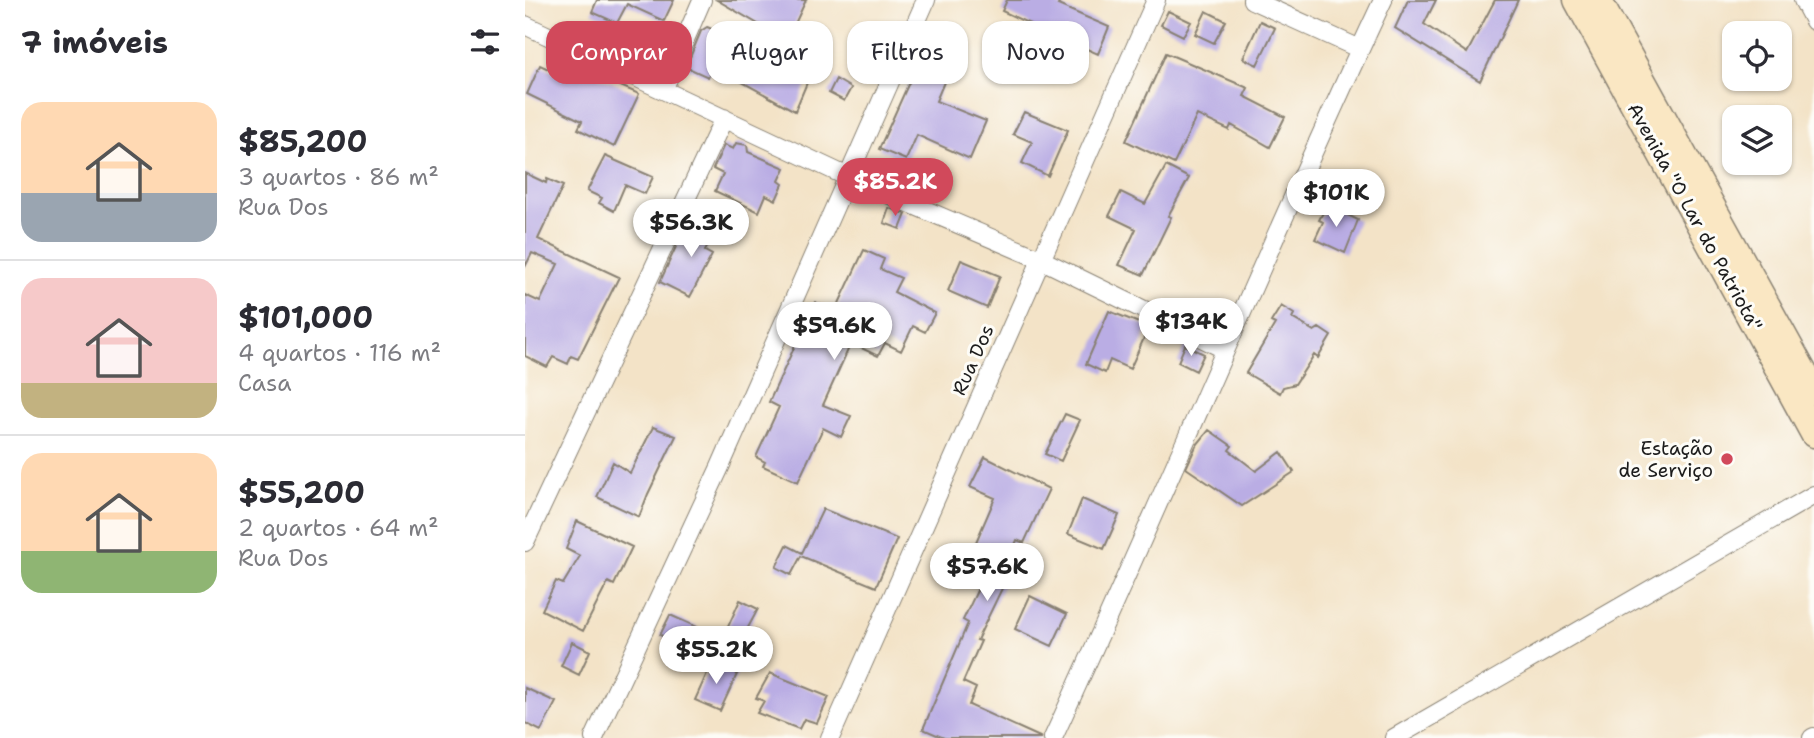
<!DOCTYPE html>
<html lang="pt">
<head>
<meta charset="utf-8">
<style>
  body { margin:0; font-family:"Shantell Sans",sans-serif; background:#f7f7f7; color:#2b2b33; height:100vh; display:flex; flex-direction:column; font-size:26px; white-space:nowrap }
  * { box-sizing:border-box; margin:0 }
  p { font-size:23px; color:#7c7c81 }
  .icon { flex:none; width:38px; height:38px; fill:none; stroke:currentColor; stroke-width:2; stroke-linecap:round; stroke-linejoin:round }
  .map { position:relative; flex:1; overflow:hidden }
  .panel { display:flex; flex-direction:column; background:#fff; width:525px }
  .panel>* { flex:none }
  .hud { position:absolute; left:21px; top:21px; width:665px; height:63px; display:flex; gap:14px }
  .tools { position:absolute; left:1197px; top:21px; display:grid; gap:14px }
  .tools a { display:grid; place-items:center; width:70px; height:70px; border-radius:14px; background:#fff; box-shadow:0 2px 5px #0004; font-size:35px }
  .price { position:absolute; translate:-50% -60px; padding:0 16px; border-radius:24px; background:#fff; color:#222; font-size:23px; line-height:46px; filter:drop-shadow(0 2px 4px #0008) }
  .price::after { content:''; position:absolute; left:50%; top:42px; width:21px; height:16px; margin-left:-10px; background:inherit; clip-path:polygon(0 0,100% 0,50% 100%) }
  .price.on { background:#d1495b; color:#fff }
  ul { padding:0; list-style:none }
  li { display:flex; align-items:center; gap:21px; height:175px; padding:0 21px }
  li+li { border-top:2px solid #e1e1e2 }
  li span { display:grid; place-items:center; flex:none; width:196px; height:140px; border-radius:21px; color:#555 }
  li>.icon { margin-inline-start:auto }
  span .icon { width:84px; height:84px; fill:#fffc; stroke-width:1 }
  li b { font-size:30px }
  h2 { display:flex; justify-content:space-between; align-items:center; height:84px; padding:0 21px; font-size:30px }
  .tag { padding:0 24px; border-radius:21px; background:#fff; box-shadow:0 2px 5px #0004; font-size:24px; line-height:63px }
  .tag.on { background:#d1495b; color:#fff }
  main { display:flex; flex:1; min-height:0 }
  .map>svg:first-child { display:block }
  .building { fill:#baade4 }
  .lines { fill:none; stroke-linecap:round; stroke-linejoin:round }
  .street-casing { stroke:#888072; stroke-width:20 }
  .secondary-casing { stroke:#888072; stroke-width:29 }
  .street { stroke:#fff; stroke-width:18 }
  .secondary { stroke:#fae7c3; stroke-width:26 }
  .poi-dot { fill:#d1495b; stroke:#fdfcf7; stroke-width:2.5 }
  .labels { text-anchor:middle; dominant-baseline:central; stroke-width:6; stroke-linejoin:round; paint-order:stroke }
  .street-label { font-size:19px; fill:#1c1c1c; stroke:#fdfcf7 }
  .poi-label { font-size:19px; fill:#1c1c1c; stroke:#fdfcf7; text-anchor:end }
</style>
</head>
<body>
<main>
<section class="panel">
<h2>7 imóveis<svg class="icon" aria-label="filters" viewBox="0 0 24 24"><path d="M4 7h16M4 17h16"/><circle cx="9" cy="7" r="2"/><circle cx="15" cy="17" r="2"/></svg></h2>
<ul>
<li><span style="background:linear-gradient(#ffd9b3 65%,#9aa5b1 0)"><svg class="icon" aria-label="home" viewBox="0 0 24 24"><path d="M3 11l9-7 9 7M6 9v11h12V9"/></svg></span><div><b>$85,200</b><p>3 quartos · 86 m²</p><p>Rua Dos</p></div></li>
<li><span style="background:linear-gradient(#f6c9c9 75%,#c2b280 0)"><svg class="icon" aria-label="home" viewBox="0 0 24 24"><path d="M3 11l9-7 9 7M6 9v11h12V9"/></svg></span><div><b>$101,000</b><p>4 quartos · 116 m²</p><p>Casa</p></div></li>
<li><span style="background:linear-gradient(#ffd9b3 70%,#8fb573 0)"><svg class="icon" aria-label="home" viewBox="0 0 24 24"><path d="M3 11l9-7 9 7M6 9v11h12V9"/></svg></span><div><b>$55,200</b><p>2 quartos · 64 m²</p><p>Rua Dos</p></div></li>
</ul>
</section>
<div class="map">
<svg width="1289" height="738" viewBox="0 0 1289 738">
  <rect width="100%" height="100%" fill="#fdfcf7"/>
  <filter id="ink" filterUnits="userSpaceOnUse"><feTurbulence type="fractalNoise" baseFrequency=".0143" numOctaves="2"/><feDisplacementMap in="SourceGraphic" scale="14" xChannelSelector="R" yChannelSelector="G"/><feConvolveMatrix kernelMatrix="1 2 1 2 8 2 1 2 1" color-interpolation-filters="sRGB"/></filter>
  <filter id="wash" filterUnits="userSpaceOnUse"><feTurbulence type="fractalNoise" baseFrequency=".00686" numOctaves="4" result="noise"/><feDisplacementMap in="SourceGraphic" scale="28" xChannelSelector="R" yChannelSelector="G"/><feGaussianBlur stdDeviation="1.57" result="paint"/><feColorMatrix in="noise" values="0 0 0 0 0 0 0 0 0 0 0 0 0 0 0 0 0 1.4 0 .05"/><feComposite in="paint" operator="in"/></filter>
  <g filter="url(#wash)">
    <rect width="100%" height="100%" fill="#f3e3c7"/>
    <g id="blocks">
      <path class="building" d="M 72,0 L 149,0 L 139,21 L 102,4 L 92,23 L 67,12 Z
        M 192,0 L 281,0 L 262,41 Z
        M 482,0 L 536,0 L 533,5 L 584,27 L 573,54 L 535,37 L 531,46 L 518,40 L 514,47 L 498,39 L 505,24 L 477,11 Z
        M 883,0 L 911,0 L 899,24 L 942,53 L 970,0 L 993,0 L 955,81 L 870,28 Z
        M 643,11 L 666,22 L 658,36 L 636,25 Z
        M 681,11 L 701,21 L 689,43 L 670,34 Z
        M 735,21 L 750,28 L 732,65 L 718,58 Z
        M 182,27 L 257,57 L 256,59 L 269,66 L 269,70 L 284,78 L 270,111 L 188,66 L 183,77 L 161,67 L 176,31 Z
        M 641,53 L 723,88 L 719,96 L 760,117 L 745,147 L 706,125 L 704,130 L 672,115 L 649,164 L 601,141 Z
        M 395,58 L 424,70 L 411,101 L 461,121 L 445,159 L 392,135 L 381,160 L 354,149 Z
        M 38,61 L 114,94 L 89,147 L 53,129 L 57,121 L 2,94 L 15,65 L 32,73 Z
        M 311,79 L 326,88 L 319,101 L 304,93 Z
        M 499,112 L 543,130 L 523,176 L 497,163 L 507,142 L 488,134 Z
        M 211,143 L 222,145 L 223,152 L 260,168 L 254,181 L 258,184 L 251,200 L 241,195 L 234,212 L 190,191 L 198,174 L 188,169 L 199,145 L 208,149 Z
        M 80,156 L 128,177 L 120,194 L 100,185 L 89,211 L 74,203 L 77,198 L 62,191 Z
        M 641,166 L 664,178 L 643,216 L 646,217 L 618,275 L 594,265 L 611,229 L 584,216 L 596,192 L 620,204 Z
        M 0,173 L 21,183 L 22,179 L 38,186 L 13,239 L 94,277 L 53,359 L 46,356 L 43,364 L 28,357 L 22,367 L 0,356 L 0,295 L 15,302 L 33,264 L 7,253 L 0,267 Z
        M 802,205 L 833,220 L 820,253 L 790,239 L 798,222 L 794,220 Z
        M 364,208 L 381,214 L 375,229 L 359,223 Z
        M 185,213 L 197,219 L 180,251 L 187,255 L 165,297 L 135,282 L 154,240 L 166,245 Z
        M 339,250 L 359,259 L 355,269 L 376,278 L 369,292 L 410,313 L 400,332 L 388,326 L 376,351 L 360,343 L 353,356 L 326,343 L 298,405 L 326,416 L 316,437 L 298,428 L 273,482 L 238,466 L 240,462 L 231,457 L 254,407 L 244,402 L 290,302 L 310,312 Z
        M 436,260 L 475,276 L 462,308 L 423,291 Z
        M 756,306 L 769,314 L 767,318 L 789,331 L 794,328 L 806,336 L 793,358 L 789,355 L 770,384 L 758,387 L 755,393 L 721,373 L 750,324 L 746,322 Z
        M 584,311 L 624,327 L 605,369 L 585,360 L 580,373 L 561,364 Z
        M 660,345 L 679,354 L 671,371 L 653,362 Z
        M 540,414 L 555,420 L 536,461 L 520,454 Z
        M 128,427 L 151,436 L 123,494 L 114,517 L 72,497 L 88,462 L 105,473 Z
        M 684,430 L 707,446 L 704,450 L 731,471 L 756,452 L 769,472 L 717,506 L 661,468 L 671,446 Z
        M 460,457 L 524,489 L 499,543 L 492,540 L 477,576 L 482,578 L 452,640 L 456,641 L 438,682 L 451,688 L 444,705 L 517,738 L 419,738 L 398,729 L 443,623 L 438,620 L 471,551 L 451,542 L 470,498 L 445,487 Z
        M 557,499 L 594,515 L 579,549 L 543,534 Z
        M 298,509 L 372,539 L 351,587 L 276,556 L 266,575 L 251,567 L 262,545 L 277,553 Z
        M 52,521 L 107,547 L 89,585 L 83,582 L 58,631 L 17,610 L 31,581 L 38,584 L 55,556 L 41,549 Z
        M 505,596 L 542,614 L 527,646 L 490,629 Z
        M 215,600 L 233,609 L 218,637 L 202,629 Z
        M 145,615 L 172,627 L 162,648 L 135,635 Z
        M 47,642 L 65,651 L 54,675 L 36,666 Z
        M 188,660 L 213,672 L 195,711 L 170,700 Z
        M 245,673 L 304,697 L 292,723 L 279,719 L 274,729 L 232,713 L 239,701 L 231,698 Z
        M 0,688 L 31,702 L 16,731 L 0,723 Z"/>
    </g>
  </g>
  <g filter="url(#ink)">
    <use href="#blocks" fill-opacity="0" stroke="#888072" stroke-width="2"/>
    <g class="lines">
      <defs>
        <path id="street" d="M 727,0 L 835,49
          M 1278,0 L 1289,21
          M 0,25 L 323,177 L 515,259 L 699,349
          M 139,88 L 177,0
          M 0,542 L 199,118
          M 69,738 L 195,467 L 401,0
          M 305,738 L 631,0
          M 528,738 C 641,493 743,244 858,0
          M 869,738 L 1289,495
          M 1287,738 L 1289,737"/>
        <path id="secondary" d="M 1052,0 L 1289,434
          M 1073,0 L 1289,391"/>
      </defs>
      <use href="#street" class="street-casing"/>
      <use href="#secondary" class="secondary-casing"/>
      <use href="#street" class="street"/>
      <use href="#secondary" class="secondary"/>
    </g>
  </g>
  <circle class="poi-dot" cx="1202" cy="459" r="7"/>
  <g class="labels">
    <g class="street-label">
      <text transform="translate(1170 217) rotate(61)">Avenida "O Lar do Patriota"</text>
      <text transform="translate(448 360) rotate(-66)">Rua Dos</text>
    </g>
    <g class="poi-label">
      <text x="1188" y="448">Estação<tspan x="1188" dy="22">de Serviço</tspan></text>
    </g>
  </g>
</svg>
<div class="tools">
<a><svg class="icon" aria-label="locate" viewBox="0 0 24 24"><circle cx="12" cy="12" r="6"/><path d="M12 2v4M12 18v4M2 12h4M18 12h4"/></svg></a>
<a><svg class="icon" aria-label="layers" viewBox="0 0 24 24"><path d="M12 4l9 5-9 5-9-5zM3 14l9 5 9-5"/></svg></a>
</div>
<b class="price on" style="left:370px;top:218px">$85.2K</b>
<b class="price" style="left:811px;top:229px">$101K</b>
<b class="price" style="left:166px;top:259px">$56.3K</b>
<b class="price" style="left:666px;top:358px">$134K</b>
<b class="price" style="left:309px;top:362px">$59.6K</b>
<b class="price" style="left:462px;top:603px">$57.6K</b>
<b class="price" style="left:191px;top:686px">$55.2K</b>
<div class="hud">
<a class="tag on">Comprar</a>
<a class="tag">Alugar</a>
<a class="tag">Filtros</a>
<a class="tag">Novo</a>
</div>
</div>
</main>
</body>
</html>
